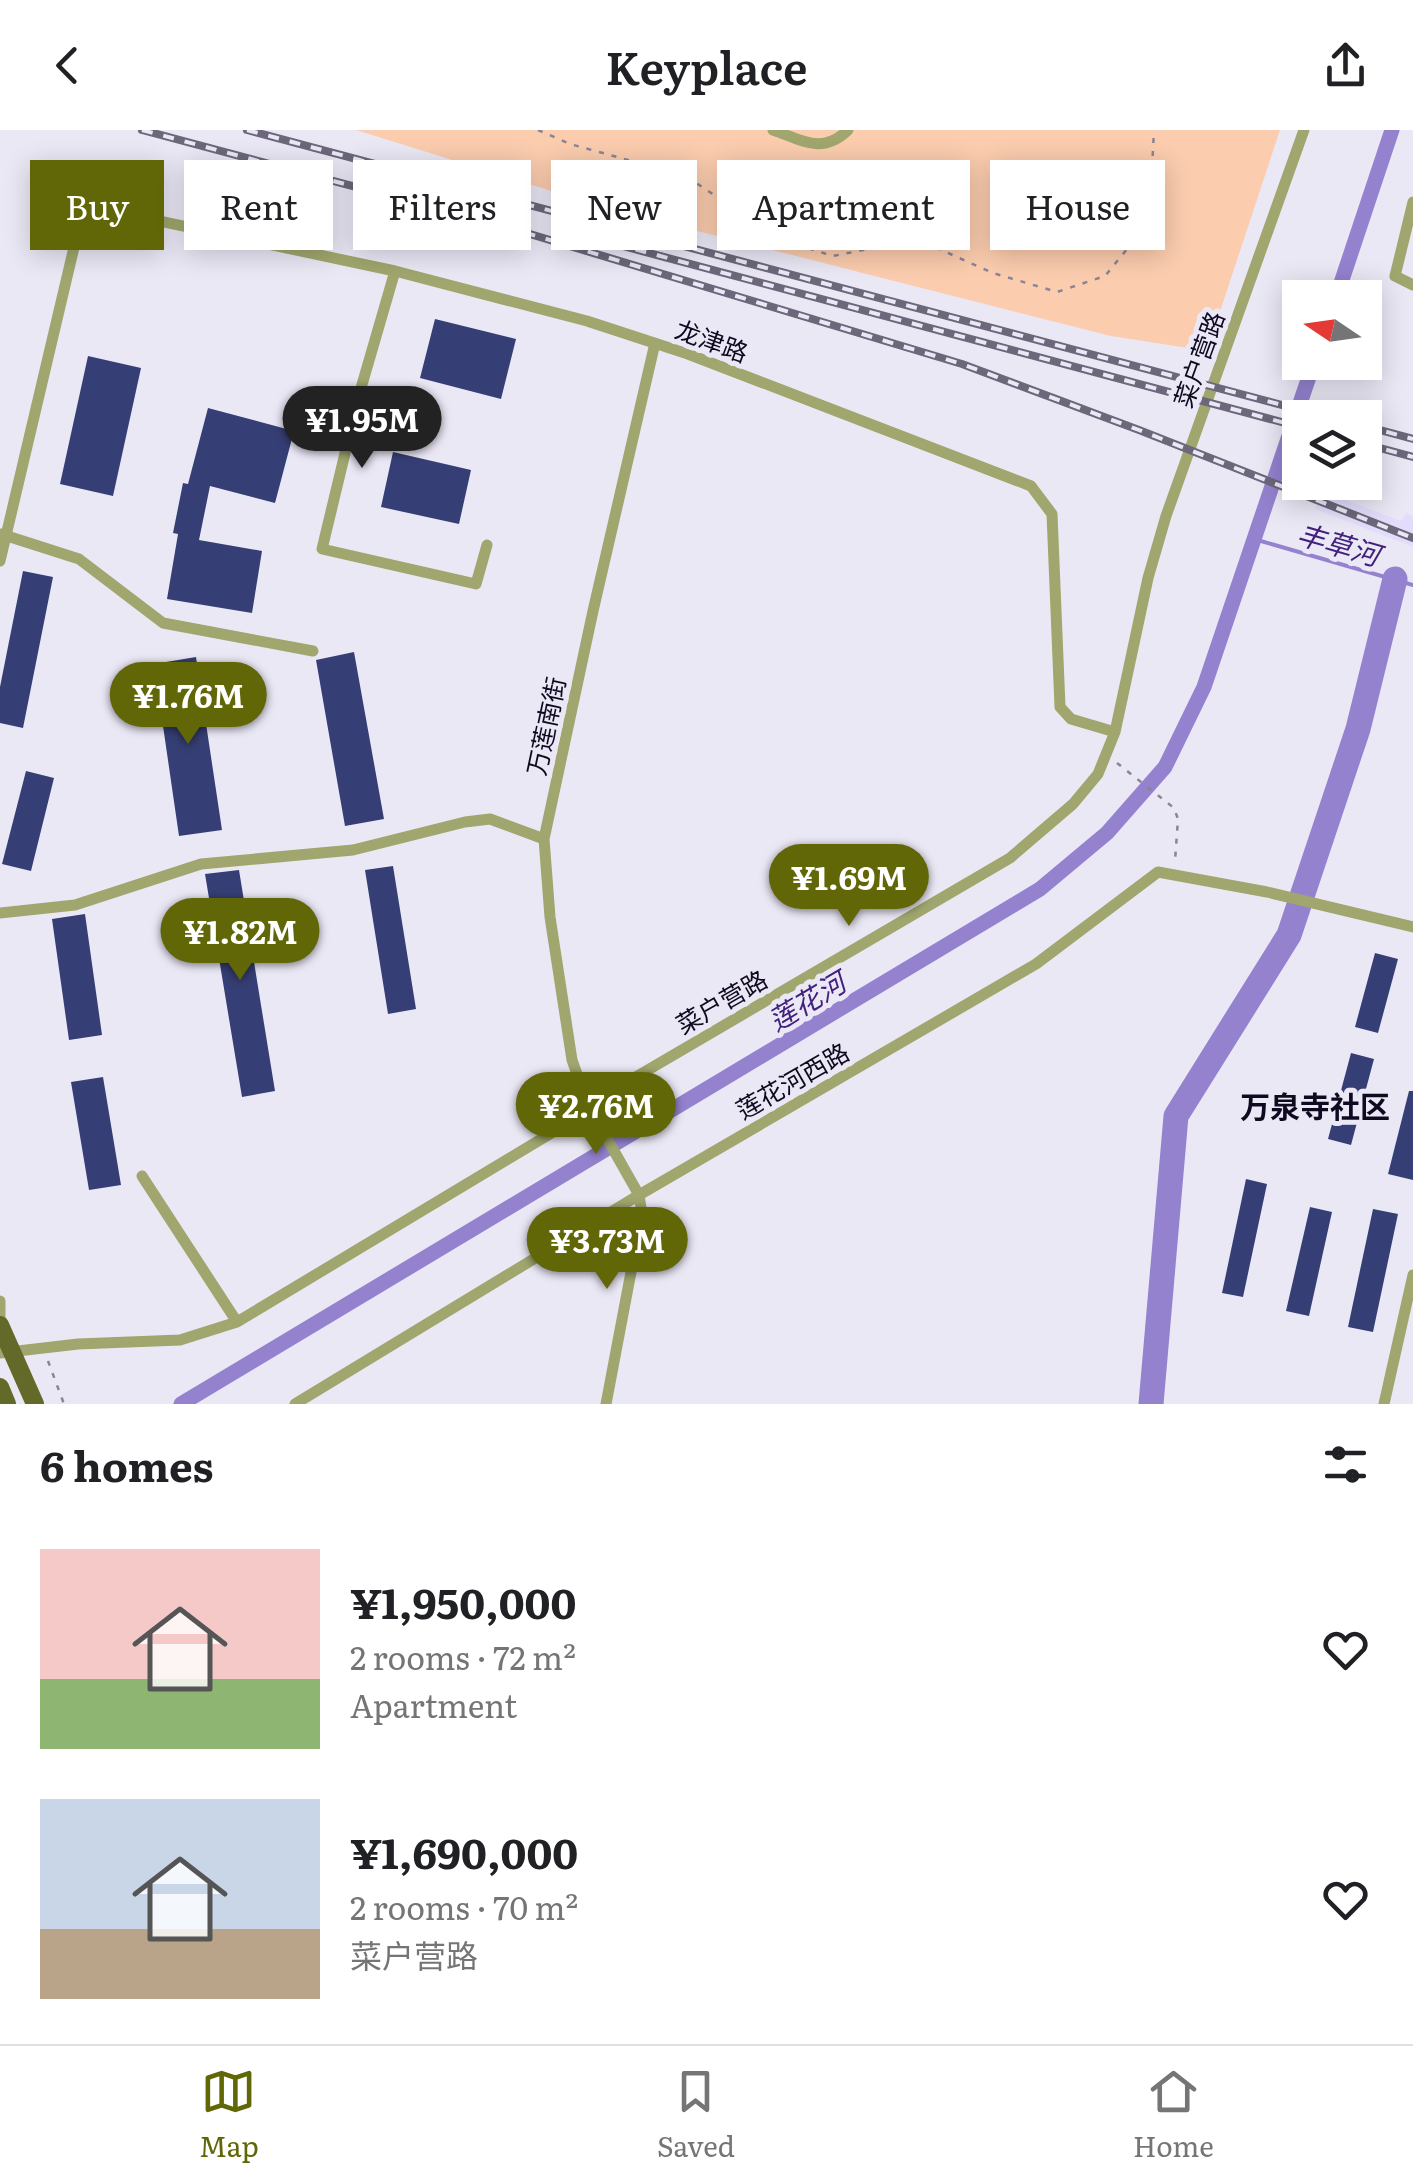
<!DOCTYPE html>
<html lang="en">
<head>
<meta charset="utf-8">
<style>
  body { margin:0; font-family:Literata,"Noto Sans SC",serif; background:#f2f2f2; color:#202124; height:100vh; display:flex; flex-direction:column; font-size:38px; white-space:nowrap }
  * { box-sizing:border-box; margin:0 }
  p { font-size:32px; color:#757577 }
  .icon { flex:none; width:55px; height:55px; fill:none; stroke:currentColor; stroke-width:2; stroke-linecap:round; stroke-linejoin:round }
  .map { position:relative; height:1274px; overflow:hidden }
  .sheet { display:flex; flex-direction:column; background:#fff; flex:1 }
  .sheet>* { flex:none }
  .banner { position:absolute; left:30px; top:30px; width:1355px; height:90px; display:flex; gap:20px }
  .needle { width:65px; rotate:283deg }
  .buttons { position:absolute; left:1282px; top:150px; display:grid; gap:20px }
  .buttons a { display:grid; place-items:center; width:100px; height:100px; border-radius:0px; background:#fff; box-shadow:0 5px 25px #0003; font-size:50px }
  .price { position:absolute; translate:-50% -85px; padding:0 22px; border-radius:35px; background:#616707; color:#fff; font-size:32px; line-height:65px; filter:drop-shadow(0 2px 5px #0008) }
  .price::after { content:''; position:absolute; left:50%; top:60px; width:30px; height:22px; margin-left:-15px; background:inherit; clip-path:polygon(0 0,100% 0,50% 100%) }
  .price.active { background:#222; color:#fff }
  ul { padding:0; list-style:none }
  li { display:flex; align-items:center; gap:30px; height:250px; padding:0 40px }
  li span { display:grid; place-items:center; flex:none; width:280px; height:200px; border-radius:0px; color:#555 }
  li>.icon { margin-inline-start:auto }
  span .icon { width:120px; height:120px; fill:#fffc; stroke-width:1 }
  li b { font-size:42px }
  h2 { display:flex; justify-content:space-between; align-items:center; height:120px; padding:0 40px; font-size:42px }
  .chip { padding:0 35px; border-radius:0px; background:#fff; box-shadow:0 5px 25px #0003; font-size:35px; line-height:90px }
  .chip.active { background:#616707; color:#fff }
  header { display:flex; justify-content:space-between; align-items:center; height:130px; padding:0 40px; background:#fff; font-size:45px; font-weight:600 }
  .menu { display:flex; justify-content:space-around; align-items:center; height:140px; border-top:2px solid #e0e0e0; background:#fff; font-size:28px; color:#757577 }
  .menu a { display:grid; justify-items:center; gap:5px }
  .menu .active { color:#616707 }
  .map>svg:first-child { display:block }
  .built { fill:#e3ddfb }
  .green { fill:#fbccae }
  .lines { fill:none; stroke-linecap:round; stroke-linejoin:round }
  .stream { stroke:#9482cf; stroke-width:4 }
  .canal { stroke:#9482cf; stroke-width:15 }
  .river { stroke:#9482cf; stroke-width:25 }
  .building { fill:#363f75 }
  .path { stroke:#898596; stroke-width:2.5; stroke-dasharray:5 8; stroke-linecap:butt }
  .street { stroke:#a0a66d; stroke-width:11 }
  .primary { stroke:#636928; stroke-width:18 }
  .rail-casing { stroke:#6c677a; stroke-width:8 }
  .rail { stroke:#ebe8f6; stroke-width:4; stroke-dasharray:11; stroke-linecap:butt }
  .labels { text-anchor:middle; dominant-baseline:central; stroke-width:10; stroke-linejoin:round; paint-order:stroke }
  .street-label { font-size:25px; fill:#100a20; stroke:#ebe8f6 }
  .water-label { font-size:28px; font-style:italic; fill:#41217b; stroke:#ebe8f6 }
  .quarter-label { font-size:30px; font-weight:bold; fill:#100a20; stroke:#ebe8f6 }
</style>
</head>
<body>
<header><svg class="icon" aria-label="back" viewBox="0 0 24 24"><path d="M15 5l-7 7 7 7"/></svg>Keyplace<svg class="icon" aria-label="share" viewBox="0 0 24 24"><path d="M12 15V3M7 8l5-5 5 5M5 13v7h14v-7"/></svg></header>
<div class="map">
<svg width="1413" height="1274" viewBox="0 0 1413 1274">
  <rect width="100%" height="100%" fill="#ebe8f6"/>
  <path class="built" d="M 1322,361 L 1401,391 L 1406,383 L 1413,386 L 1413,417 L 1315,379 Z"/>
  <path class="green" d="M 356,0 L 1280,0 L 1207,221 L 1111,206 L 603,77 Z"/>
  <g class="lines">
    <path class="stream" d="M 1254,409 L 1413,455"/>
    <path class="canal" d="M 1336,168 L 1392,0
      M 181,1274 L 1040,759 L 1107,703 L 1165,637 L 1204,557 L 1314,232"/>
    <path class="river" d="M 1151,1274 L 1176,986 L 1289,805 L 1358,599 L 1395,449"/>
  </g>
  <path class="building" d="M 435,189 L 516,209 L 501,269 L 420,248 Z
    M 88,226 L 141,238 L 113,366 L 60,354 Z
    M 208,278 L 294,301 L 275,373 L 210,356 L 199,410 L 262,421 L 252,483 L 167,469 L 178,404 L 173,403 L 183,353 L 188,354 Z
    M 393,322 L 471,340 L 459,394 L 381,377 Z
    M 23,441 L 53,447 L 23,598 L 0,593 L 0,557 Z
    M 354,522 L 384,689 L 345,696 L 316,530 Z
    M 196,527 L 222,700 L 179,706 L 154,534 Z
    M 26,641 L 54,648 L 31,741 L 2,734 Z
    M 393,736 L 416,879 L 388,884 L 365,740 Z
    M 239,740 L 275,961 L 242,967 L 205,744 Z
    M 85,784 L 102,905 L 69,910 L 52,789 Z
    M 1375,823 L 1398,829 L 1378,903 L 1355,897 Z
    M 1351,923 L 1374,929 L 1351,1015 L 1328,1009 Z
    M 103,947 L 121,1055 L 89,1060 L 71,952 Z
    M 1409,961 L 1413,961 L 1413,1050 L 1388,1044 Z
    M 1246,1049 L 1267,1054 L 1243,1167 L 1222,1163 Z
    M 1310,1077 L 1332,1082 L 1309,1186 L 1286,1181 Z
    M 1373,1079 L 1398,1084 L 1373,1202 L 1348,1197 Z"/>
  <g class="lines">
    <path class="path" d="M 538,0 L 570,14 L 686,46 L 779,109 L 833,126 L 894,114 L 930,115 L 993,143 L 1057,162 L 1105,146 L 1132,113 L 1152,39 L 1154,0
      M 1117,633 L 1174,678 L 1178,689 L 1175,731
      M 48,1231 L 64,1274"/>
    <path class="street" d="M 773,0 C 802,10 822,25 848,0
      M 1413,72 L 1395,146 L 1413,155
      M 395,141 L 359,265 L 322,419 L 476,454 L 487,415
      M 1,404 L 79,429 L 163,493 L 313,521
      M 0,431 L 84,75 L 395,141 L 587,191 L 688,224 L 1031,356 L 1052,384 L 1060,577 L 1071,589 L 1115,602
      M 0,783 L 75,775 L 201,734 L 353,720 L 465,692 L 490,689 L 544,709
      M 142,1046 L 237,1192
      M 0,1171 L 0,1197
      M 0,1223 L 78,1214 L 180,1210 L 237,1192 L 558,999 L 588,975 L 1010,728 L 1073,674 L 1098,644 L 1115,602 L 1148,448 L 1166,386 L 1304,0
      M 295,1274 L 639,1065 L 1036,834 L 1158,742 L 1267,762 L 1413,797
      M 606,1274 L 642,1084 L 639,1065 L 588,975 L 572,930 L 550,787 L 544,709 L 593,481 L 655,213
      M 1384,1274 L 1413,1145"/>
    <path class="primary" d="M 0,1195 L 35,1274
      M 0,1257 L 7,1274"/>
    <defs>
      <path id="rail" d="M 142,0 L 510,98 L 962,234 L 1139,300 L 1413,408
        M 247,0 L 1331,288
        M 593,108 L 1300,297
        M 1365,296 L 1413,309
        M 1365,314 L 1413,327"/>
    </defs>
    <use href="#rail" class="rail-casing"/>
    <use href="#rail" class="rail"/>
  </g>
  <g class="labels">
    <g class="street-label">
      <text transform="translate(712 210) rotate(20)">龙津路</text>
      <text transform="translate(1198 229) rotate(-70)">菜户营路</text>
      <text transform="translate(545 596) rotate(-78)">万莲南街</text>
      <text transform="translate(721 871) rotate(-30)">菜户营路</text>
      <text transform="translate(792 950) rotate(-30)">莲花河西路</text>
    </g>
    <g class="water-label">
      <text transform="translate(1339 413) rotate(16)">丰草河</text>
      <text transform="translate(806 870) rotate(-31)">莲花河</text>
    </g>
    <g class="quarter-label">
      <text x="1315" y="975">万泉寺社区</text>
    </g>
  </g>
</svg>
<div class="buttons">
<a><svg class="needle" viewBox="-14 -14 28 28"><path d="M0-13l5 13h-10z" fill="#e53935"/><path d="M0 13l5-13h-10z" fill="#757577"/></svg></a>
<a><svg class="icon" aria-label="layers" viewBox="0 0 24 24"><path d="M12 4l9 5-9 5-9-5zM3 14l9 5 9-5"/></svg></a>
</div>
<b class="price active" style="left:362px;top:341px">¥1.95M</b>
<b class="price" style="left:188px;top:617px">¥1.76M</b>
<b class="price" style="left:849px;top:799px">¥1.69M</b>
<b class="price" style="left:240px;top:853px">¥1.82M</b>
<b class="price" style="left:596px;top:1027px">¥2.76M</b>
<b class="price" style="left:607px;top:1162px">¥3.73M</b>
<div class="banner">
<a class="chip active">Buy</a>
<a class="chip">Rent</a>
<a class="chip">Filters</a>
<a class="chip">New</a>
<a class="chip">Apartment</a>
<a class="chip">House</a>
</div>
</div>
<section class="sheet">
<h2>6 homes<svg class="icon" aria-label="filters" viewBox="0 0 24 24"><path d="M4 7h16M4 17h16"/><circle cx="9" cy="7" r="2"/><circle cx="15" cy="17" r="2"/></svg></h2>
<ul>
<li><span style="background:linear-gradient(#f6c9c9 65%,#8fb573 0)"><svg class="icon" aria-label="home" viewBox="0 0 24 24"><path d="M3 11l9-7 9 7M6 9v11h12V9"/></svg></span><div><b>¥1,950,000</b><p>2 rooms · 72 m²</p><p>Apartment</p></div><svg class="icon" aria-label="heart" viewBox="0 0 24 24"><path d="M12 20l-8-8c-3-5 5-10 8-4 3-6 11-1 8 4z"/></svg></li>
<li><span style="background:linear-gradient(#c9d6e8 65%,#b9a48a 0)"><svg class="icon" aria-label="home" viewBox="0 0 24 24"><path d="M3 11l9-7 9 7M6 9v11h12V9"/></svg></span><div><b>¥1,690,000</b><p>2 rooms · 70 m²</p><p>菜户营路</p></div><svg class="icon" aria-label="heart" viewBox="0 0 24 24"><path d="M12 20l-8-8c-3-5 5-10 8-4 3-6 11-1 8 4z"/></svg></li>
</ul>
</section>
<nav class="menu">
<a class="active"><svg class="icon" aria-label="map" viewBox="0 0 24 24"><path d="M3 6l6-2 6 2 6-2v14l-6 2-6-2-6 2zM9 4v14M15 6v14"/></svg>Map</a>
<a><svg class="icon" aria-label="saved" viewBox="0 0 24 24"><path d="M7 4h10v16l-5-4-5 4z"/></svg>Saved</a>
<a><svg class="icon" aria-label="home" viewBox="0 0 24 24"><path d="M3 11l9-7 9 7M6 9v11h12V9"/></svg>Home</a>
</nav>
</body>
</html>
